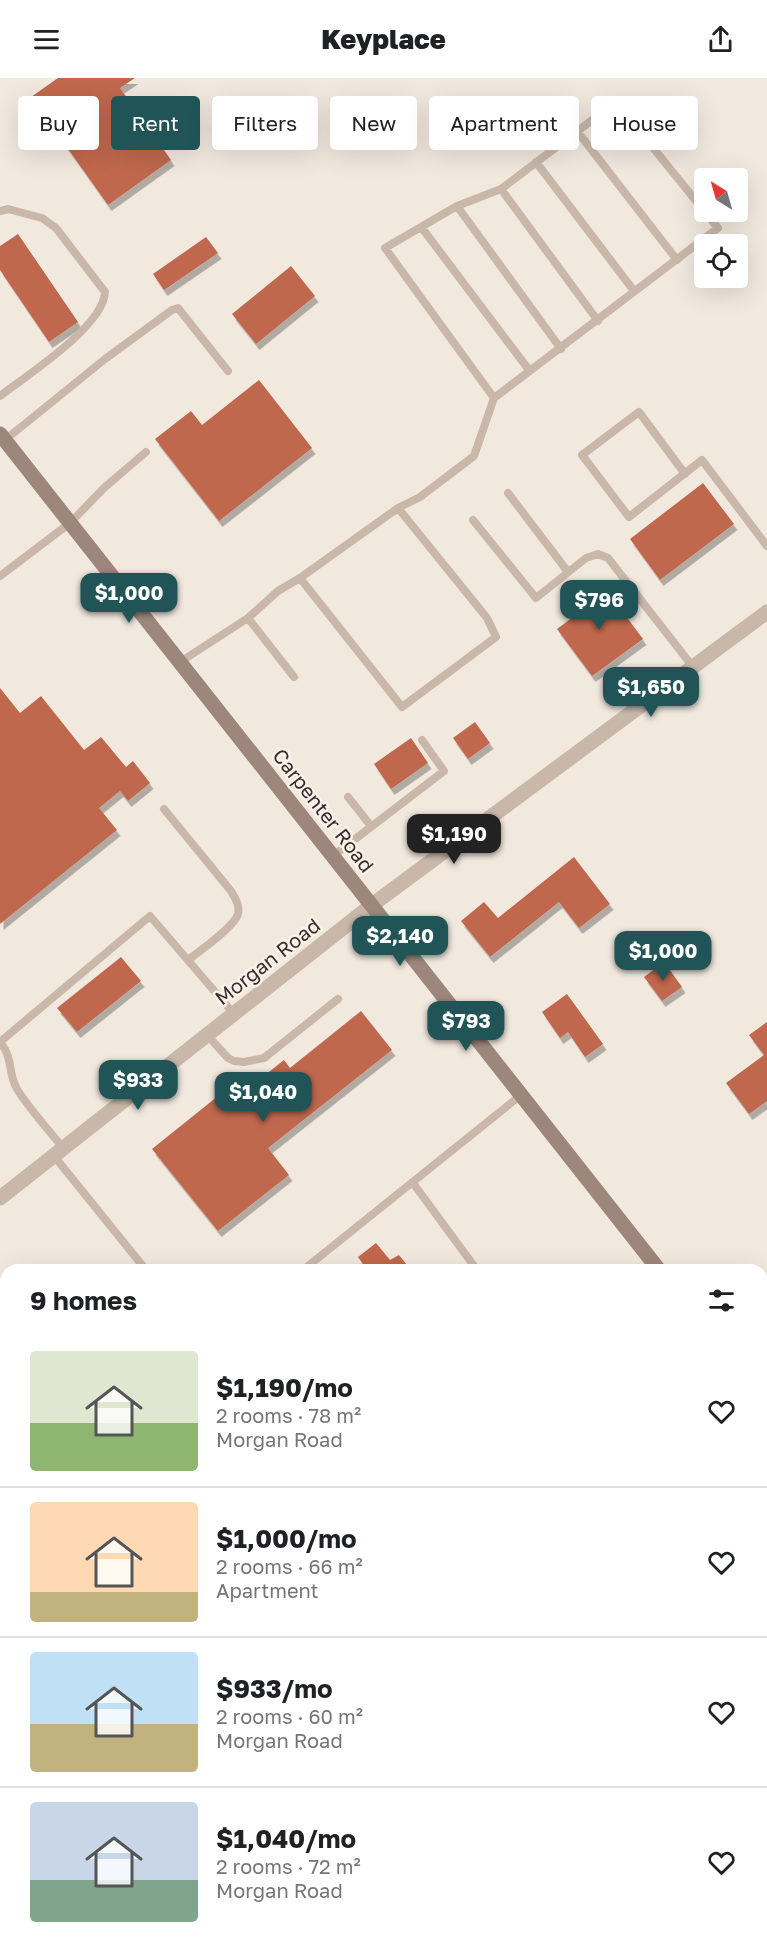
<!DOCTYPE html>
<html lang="en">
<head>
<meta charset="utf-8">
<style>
  body { margin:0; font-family:"Golos Text",sans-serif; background:#f2f2f2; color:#202124; height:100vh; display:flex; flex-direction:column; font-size:22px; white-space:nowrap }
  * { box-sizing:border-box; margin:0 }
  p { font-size:20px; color:#757577 }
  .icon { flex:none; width:33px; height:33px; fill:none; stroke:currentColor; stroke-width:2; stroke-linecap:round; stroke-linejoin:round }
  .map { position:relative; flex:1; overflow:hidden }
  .details { position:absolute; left:0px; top:1186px; width:768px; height:686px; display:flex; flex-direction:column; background:#fff; border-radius:18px 18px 0 0; box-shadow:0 6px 24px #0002 }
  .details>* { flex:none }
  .top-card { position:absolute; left:18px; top:18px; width:732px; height:54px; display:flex; gap:12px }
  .needle { width:39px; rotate:323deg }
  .buttons { position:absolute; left:694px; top:90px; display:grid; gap:12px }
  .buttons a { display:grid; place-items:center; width:54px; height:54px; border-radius:6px; background:#fff; box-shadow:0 6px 24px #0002; font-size:30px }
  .price { position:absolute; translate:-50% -51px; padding:0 14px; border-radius:12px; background:#215456; color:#fff; font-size:20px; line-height:39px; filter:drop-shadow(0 2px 3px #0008) }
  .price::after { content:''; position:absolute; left:50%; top:36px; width:18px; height:14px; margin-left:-9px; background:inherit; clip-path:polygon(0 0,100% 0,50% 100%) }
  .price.current { background:#222; color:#fff }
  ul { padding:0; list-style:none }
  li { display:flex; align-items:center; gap:18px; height:150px; padding:0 30px }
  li+li { border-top:2px solid #e0e0e0 }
  li span { display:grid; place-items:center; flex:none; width:168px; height:120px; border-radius:6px; color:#555 }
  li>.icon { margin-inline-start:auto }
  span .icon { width:72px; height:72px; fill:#fffc; stroke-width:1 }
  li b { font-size:26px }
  h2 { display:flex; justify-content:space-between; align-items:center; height:72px; padding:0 30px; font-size:26px }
  .pill { padding:0 21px; border-radius:6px; background:#fff; box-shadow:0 6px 24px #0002; font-size:21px; line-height:54px }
  .pill.current { background:#215456; color:#fff }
  header { display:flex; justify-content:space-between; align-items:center; height:78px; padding:0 30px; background:#fff; font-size:27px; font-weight:800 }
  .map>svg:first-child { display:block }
  .building { fill:#c0674e; filter:url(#shadow) }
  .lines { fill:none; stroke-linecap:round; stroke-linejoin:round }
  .lane { stroke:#c9b8aa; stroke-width:8 }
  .street { stroke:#c9b8aa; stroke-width:15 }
  .secondary { stroke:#9d877c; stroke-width:15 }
  .labels { text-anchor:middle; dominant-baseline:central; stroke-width:5; stroke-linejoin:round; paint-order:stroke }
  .street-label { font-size:20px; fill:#372d29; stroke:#f9f2ea }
</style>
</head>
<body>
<header><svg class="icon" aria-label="menu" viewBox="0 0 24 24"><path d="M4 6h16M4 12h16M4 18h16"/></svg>Keyplace<svg class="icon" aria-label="share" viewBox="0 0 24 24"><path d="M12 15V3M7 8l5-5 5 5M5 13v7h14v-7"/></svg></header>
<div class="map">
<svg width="767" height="1871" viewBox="0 0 767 1871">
  <defs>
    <filter id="shadow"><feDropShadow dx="3.5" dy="6" stdDeviation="0" flood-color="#0004"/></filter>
  </defs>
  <rect width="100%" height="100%" fill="#f1e8de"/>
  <path class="building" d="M 58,0 L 135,0 L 120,10 L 171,82 L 108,127 L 31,19 Z
    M 18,156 L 78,244 L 49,264 L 0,192 L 0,168 Z
    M 206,159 L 218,175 L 164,212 L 153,196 Z
    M 291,188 L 315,218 L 256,266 L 232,236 Z
    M 259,302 L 312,370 L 219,443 L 155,361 L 191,333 L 202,347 Z
    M 703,405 L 734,446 L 660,502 L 630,461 Z
    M 601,505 L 643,561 L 592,598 L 557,551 L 581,533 L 575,525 Z
    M 0,610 L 20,635 L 41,618 L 84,672 L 101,659 L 126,689 L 133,683 L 150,705 L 128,723 L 120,713 L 99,730 L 117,752 L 0,846 Z
    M 475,644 L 490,665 L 468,681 L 453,660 Z
    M 411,660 L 428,685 L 391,711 L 374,686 Z
    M 574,779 L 610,826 L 579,850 L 559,824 L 490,879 L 461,843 L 484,824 L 498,840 Z
    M 121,879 L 141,903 L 77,954 L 57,930 Z
    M 664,884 L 682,909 L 662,923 L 644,899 Z
    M 567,916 L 603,966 L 585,979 L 568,954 L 560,960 L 542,934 Z
    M 361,933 L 392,972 L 268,1070 L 289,1097 L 218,1153 L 152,1071 L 223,1014 L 231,1024 L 284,982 L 290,990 Z
    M 767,944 L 767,1023 L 749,1036 L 726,1005 L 764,977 L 749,957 Z
    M 376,1165 L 390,1182 L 399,1177 L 411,1192 L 367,1192 L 358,1179 Z"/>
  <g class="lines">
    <path class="lane" d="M 577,53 L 677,182
      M 536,84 L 634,213
      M 501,111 L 598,243
      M 457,128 L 385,170 L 494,320
      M 0,133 L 8,131 L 42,140 L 56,150 L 105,214 C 104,248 26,298 0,318
      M 422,150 L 529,292
      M 5,362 L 105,281 L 172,232 L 178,230 L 228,293
      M 685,396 L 639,334 L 582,377 L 629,439 L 702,382 L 767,468
      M 508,415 L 568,494
      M 473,442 L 536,520 L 586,480 L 598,476 L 608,480 L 693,589
      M 0,498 L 70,445 L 105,409 L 146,374
      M 300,500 L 402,629 L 496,559 L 487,540 L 398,430
      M 248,540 L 294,599
      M 180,584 L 248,540 L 278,513 L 300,500 L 398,430 L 420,419 L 474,378 L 494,320 L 718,150 L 616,24 L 501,111 L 457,128 L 561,271
      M 348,719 L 371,748
      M 164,731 L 231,813 C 235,820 240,827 238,836 C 234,849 200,873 188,882
      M 333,778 L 444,693 L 422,662
      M 207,957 L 228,980 L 234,983 L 244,984 L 264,980 L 338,921
      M 0,964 L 150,838 L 234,936
      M 0,964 C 14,981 7,994 17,1011 C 30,1032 48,1051 63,1070
      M 54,1078 L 146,1192
      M 413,1105 L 477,1192
      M 303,1192 L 521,1017
      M 0,1558 L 6,1566
      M 0,1639 L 6,1647
      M 0,1727 L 6,1722
      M 345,1871 L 351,1866"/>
    <path class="street" d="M 0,1120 L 372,827 L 767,534
      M 762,1781 L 767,1777
      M 648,1871 L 655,1866"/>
    <path class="secondary" d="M 0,356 L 659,1192
      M 762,1324 L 767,1330"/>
  </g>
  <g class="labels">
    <g class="street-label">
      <text transform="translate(324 732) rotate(52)">Carpenter Road</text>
      <text transform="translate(267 883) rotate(-38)">Morgan Road</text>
    </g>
  </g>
</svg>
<div class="buttons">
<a><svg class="needle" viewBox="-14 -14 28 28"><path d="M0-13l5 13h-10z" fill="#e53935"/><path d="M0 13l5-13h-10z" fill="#757577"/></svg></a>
<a><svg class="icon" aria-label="locate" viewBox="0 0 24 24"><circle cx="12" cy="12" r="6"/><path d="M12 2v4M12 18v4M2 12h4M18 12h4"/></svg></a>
</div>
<b class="price" style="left:129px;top:546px">$1,000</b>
<b class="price" style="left:599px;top:553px">$796</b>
<b class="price" style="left:651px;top:640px">$1,650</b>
<b class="price current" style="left:454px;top:787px">$1,190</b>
<b class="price" style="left:400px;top:889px">$2,140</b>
<b class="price" style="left:663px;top:904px">$1,000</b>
<b class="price" style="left:466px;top:974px">$793</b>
<b class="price" style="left:138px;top:1033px">$933</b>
<b class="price" style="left:263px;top:1045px">$1,040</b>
<div class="top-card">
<a class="pill">Buy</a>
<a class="pill current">Rent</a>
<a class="pill">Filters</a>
<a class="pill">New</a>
<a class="pill">Apartment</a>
<a class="pill">House</a>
</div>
<section class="details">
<h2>9 homes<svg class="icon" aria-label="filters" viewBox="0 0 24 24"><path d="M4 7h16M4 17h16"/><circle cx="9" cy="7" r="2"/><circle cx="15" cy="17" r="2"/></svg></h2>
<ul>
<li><span style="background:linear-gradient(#dfe7d0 60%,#8fb573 0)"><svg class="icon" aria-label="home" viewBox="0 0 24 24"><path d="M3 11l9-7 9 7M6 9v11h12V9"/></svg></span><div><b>$1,190/mo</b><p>2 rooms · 78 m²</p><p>Morgan Road</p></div><svg class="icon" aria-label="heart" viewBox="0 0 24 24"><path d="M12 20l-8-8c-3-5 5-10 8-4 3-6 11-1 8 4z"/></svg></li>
<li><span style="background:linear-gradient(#ffd9b3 75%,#c2b280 0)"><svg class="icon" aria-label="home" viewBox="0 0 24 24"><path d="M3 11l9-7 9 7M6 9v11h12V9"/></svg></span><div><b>$1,000/mo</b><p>2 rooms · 66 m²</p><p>Apartment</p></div><svg class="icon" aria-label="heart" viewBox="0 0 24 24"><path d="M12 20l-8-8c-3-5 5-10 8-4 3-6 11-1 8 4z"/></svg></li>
<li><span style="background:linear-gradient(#bfe0f5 60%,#c2b280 0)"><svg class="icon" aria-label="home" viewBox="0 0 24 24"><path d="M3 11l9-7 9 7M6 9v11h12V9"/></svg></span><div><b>$933/mo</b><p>2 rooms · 60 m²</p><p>Morgan Road</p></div><svg class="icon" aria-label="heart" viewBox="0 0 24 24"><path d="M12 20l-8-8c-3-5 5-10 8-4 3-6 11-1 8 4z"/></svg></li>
<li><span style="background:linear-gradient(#c9d6e8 65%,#7fa58c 0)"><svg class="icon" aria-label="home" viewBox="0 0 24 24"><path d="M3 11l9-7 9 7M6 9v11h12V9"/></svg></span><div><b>$1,040/mo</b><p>2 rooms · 72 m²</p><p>Morgan Road</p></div><svg class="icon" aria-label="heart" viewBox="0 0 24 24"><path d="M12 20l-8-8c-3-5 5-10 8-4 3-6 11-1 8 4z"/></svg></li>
</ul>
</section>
</div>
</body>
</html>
